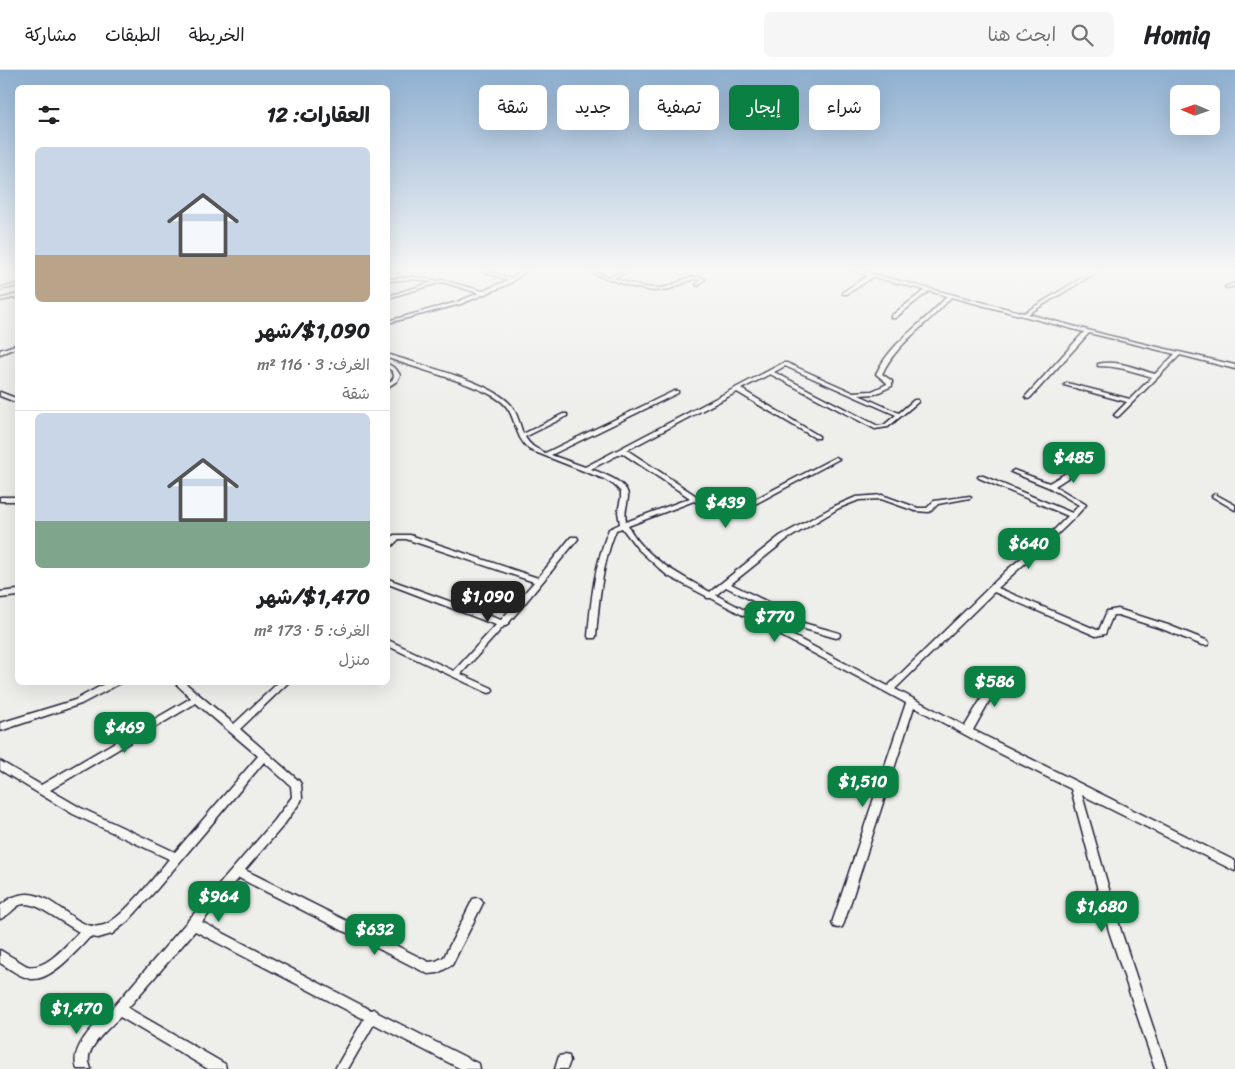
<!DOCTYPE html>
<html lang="ar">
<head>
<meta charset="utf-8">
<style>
  body { margin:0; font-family:Sriracha,"Playpen Sans Arabic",sans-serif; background:#f6f6f6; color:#202124; direction:rtl; height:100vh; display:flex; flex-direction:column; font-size:19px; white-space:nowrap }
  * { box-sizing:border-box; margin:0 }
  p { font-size:16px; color:#757577 }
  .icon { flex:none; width:28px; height:28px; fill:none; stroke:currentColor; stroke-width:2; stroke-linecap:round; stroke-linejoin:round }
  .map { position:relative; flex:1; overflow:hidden; direction:ltr }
  .drawer { position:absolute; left:15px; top:15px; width:375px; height:600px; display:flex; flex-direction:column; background:#fff; border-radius:8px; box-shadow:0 5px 20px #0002; direction:rtl }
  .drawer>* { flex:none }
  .guide { position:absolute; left:405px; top:15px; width:475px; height:45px; direction:rtl; display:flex; gap:10px }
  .needle { width:32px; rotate:272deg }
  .fabs { position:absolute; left:1170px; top:15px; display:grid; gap:10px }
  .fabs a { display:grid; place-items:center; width:50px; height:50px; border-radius:8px; background:#fff; box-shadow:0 5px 20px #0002; font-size:25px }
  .price { position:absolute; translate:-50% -42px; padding:0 11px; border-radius:10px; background:#0b8043; color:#fff; font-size:16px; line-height:32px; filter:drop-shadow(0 1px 2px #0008) }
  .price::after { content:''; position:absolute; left:50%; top:30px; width:15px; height:11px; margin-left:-8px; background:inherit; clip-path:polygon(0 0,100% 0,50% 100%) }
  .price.current { background:#222; color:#fff }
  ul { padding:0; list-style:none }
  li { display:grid; align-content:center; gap:10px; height:265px; padding:0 20px }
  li+li { border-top:1px solid #e0e0e0 }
  li span { display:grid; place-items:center; height:155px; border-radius:8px; color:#555 }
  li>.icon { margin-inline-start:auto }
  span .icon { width:90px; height:90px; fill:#fffc; stroke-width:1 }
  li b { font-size:21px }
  h2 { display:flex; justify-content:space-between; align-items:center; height:60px; padding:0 20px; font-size:21px }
  .tag { padding:0 18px; border-radius:8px; background:#fff; box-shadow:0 5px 20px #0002; font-size:18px; line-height:45px }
  .tag.current { background:#0b8043; color:#fff }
  header { display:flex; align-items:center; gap:30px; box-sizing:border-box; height:70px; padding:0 25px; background:#fff; border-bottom:1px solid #e0e0e0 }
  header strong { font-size:24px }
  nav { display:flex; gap:28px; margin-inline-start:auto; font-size:18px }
  .search { width:350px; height:45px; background:#f6f6f6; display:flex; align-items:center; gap:12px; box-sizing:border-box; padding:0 18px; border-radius:8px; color:#757577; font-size:19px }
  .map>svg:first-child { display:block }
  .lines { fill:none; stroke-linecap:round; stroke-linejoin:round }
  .minor-casing { stroke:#22223b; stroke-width:3 }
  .minor { fill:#f6f6f2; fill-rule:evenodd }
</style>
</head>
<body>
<header>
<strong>Homiq</strong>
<div class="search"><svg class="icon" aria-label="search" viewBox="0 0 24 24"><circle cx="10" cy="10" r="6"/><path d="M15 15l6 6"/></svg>ابحث هنا</div>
<nav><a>الخريطة</a><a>الطبقات</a><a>مشاركة</a></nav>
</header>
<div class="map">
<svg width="1235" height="999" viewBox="0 0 1235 999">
  <rect width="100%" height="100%" fill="#eeeeeb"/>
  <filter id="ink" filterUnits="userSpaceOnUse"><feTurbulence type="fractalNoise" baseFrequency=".02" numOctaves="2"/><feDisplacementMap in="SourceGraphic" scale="10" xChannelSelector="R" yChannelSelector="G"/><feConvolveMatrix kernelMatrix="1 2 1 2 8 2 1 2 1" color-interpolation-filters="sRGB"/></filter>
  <g filter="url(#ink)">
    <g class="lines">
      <defs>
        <path id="minor" d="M 476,199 L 482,199 L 511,208 L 524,199 L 529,199 L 509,214 L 461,234 L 388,253 L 388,251 L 457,232 L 479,223 L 442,212 L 388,228 L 388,226 L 433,212 L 413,209 L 388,211 L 388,209 L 413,207 L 435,210 L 437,211 L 442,210 L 483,221 L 508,210 Z
          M 581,199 L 587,199 L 610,207 L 627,199 L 632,199 L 614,208 C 629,213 644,219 660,218 C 677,217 689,200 705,209 L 698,216 L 696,215 L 700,210 L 693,209 L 670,219 L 654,221 L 632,217 Z
          M 847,199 L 853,199 L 1024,243 L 1093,201 L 1092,199 L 1096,199 L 1097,202 L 1028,244 L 1106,265 L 1235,295 L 1235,299 L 1180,285 L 1119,346 L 1117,347 L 1114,345 L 1127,332 L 1064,315 L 1067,313 L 1130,329 L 1152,307 C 1132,301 1119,296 1098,296 L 1098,294 C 1117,289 1137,299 1155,304 L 1175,284 L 1089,263 L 1030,328 L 1028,329 L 1025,327 L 1026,326 L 1084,262 L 951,227 C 929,254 897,272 882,304 L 892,311 L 892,316 L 875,324 L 859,325 L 899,343 L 914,330 L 918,330 L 918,332 L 888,357 L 875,359 L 770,304 L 741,319 L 819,366 L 819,368 L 815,368 L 737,322 L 627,380 L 725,445 L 834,388 L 836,387 L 839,389 L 727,449 L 723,449 L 694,431 L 628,456 C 645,488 680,505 710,522 L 780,466 L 835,436 L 856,427 L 882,425 L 918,438 L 927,438 L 934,431 L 970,426 L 971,427 L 970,428 L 938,434 L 931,441 L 929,442 L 915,441 L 881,429 L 859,430 L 839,438 L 786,470 L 731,514 L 784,540 L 800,552 L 839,563 L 840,565 L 839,567 L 836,568 L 794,556 L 778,544 L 726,517 L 716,525 L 888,616 L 1007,500 L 1051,463 L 1068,446 L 979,408 L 978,407 L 979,406 L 983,406 L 1072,443 L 1079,435 L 1048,417 L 1011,402 L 1014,400 L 1016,401 L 1049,413 L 1085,392 L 1089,392 L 1089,394 L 1055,416 L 1085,434 L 1086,435 L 1085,436 L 1077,445 L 1076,447 L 1074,448 C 1050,473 1023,494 998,518 L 1097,560 L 1099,560 L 1107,541 L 1118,539 L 1121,540 L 1168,555 L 1208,571 L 1209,573 L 1208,575 L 1202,575 L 1162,559 L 1118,545 L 1113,545 L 1105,564 L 1096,566 L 994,522 L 895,619 L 965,656 L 998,601 L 1004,601 L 1005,603 L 973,660 L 1235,791 L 1235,801 L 1082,725 L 1121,861 L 1167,999 L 1155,999 L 1109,861 L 1071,719 L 995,681 L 914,637 L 844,853 L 842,857 L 838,858 L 834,857 L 832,853 L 906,633 L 711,528 L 707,528 L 706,526 L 668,506 L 661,500 L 638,479 L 622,458 L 616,460 C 602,494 599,530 596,566 L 595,568 L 589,568 L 588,566 C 591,529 595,493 609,459 L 620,454 L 618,442 L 621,428 L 621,422 L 614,415 L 604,409 L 530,380 C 513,366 517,345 502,332 C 493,325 482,320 471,316 C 444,305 415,298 388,288 L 388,285 L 390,285 C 419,295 493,312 511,335 C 517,343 520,354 523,364 L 563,344 L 567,344 L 567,346 L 525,367 C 530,376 537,379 545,383 L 674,321 L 678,321 L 678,323 L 551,385 L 585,397 L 783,293 L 787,293 L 852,322 L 872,321 L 887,314 L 887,313 L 876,304 C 893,269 923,255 947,226 L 929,221 L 895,248 L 891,248 L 891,246 L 925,220 L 873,207 L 847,224 L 843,224 L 843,222 L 868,205 ZM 785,296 L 896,345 L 884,355 L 878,356 L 774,302 ZM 622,383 L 690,428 L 626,452 C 624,442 627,437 628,427 C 629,412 603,404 591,399 Z
          M 1235,213 L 1235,216 L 1227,218 L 1225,217 Z
          M 18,214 L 18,216 L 0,220 L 0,218 Z
          M 18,224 L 18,227 L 0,231 L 0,229 Z
          M 18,274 L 18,277 L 0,284 L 0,280 Z
          M 388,294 L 396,299 L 400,305 L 397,311 L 388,317 L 388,313 L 393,309 L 394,305 L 392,301 L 388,298 Z
          M 0,322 L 18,329 L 18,333 L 0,326 Z
          M 1215,424 L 1235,435 L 1235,440 L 1213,427 L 1212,426 L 1213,425 Z
          M 0,427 L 18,427 L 18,431 L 0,431 Z
          M 394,465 L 410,465 L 538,508 L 571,467 L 577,467 L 578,469 L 506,556 L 504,556 L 461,604 L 492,618 L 493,620 L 492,622 L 489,623 L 486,622 L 388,576 L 388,570 L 454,601 L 496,555 L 388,514 L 388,509 L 501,550 L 534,512 L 406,469 L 399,469 L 391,477 L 388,477 L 388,472 Z
          M 18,520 L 18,526 L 0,528 L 0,522 Z
          M 108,612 L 120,612 L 119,614 L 81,634 L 0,661 L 0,653 L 75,630 Z
          M 174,612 L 184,612 L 234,654 L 279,612 L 289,612 L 240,659 L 299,711 L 301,714 L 302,728 L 301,731 L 283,756 L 245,800 L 429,892 L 436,891 L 444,887 L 473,829 L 477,828 L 481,829 L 483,833 L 452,895 L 438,903 L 428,904 L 239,808 L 202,852 L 371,940 L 373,939 L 377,941 L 378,943 L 479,994 L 480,999 L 461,999 L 374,954 L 348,999 L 335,999 L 364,949 L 195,861 L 128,938 L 225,994 L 226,999 L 208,999 L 120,947 C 111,956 86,977 89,992 C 89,993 91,998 91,999 L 77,999 C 68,976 101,949 115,935 L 275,750 L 292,727 L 291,716 L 264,692 L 157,819 L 128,851 L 112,864 L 98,868 L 90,867 C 77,880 52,911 31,909 C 20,907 9,898 0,893 L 0,880 L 27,896 C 46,901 67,874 79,862 L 40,838 C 14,827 18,842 0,849 L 0,836 C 44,797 71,867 104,855 C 122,849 156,805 169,789 L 73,744 L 0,700 L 0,691 L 41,715 L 191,628 ZM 196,633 L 258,686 L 175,782 L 81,738 L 50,720 Z
          M 564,985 L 569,986 L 570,991 L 567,999 L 555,999 L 559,986 Z"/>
      </defs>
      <use href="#minor" class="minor-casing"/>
      <use href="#minor" class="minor"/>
    </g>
  </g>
  <linearGradient id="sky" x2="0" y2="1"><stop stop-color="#8eafd1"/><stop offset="0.59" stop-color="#f7f7f6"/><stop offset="1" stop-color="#f7f7f6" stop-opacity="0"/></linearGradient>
  <rect width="1235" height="339" fill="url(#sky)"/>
</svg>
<div class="fabs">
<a><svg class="needle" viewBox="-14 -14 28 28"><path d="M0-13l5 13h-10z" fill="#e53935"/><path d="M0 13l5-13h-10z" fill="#757577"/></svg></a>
</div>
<b class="price" style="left:1074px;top:414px">$485</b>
<b class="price" style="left:726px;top:459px">$439</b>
<b class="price" style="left:1029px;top:500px">$640</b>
<b class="price current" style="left:488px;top:553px">$1,090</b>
<b class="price" style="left:775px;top:573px">$770</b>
<b class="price" style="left:995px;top:638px">$586</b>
<b class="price" style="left:125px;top:684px">$469</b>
<b class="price" style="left:863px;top:738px">$1,510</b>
<b class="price" style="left:219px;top:853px">$964</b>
<b class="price" style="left:1102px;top:863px">$1,680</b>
<b class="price" style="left:375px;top:886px">$632</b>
<b class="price" style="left:77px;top:965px">$1,470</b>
<div class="guide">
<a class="tag">شراء</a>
<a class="tag current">إيجار</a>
<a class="tag">تصفية</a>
<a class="tag">جديد</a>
<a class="tag">شقة</a>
</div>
<section class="drawer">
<h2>العقارات: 12<svg class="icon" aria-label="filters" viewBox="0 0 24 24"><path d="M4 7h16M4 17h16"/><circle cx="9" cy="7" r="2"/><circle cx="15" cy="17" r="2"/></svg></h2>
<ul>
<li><span style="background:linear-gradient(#c9d6e8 70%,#b9a48a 0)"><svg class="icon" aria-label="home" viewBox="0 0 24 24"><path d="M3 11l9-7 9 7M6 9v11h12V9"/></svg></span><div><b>$1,090/شهر</b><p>الغرف: 3 · 116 m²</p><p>شقة</p></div></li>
<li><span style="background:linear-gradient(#c9d6e8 70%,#7fa58c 0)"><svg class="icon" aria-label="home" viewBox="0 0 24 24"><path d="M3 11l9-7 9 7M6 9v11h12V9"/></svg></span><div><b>$1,470/شهر</b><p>الغرف: 5 · 173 m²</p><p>منزل</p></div></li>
</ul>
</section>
</div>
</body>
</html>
